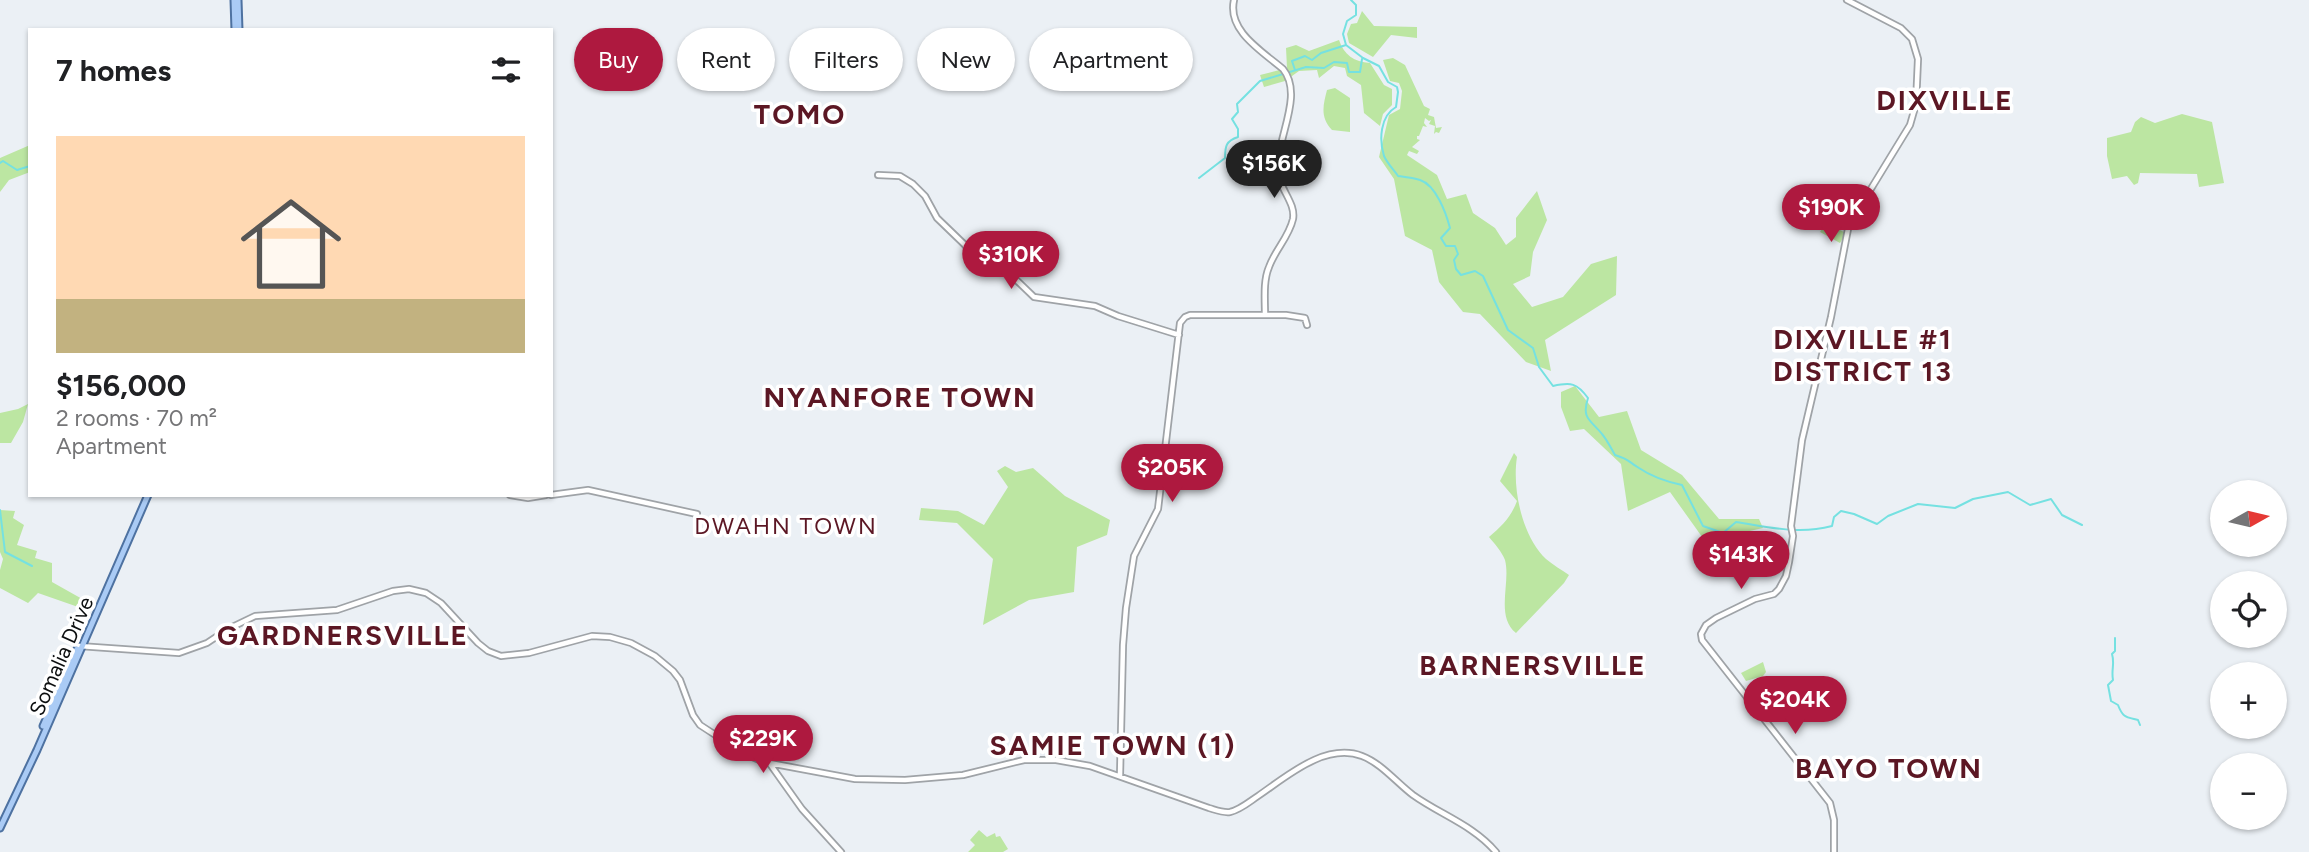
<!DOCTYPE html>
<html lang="en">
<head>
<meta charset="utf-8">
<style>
  body { margin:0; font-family:Figtree,sans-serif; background:#f6f6f6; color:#202124; height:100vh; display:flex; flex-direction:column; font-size:26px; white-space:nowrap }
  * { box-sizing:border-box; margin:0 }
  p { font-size:23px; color:#757577 }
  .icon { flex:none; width:38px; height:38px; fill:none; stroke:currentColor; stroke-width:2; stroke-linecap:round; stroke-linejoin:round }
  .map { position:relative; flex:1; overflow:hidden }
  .sheet { position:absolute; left:28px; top:28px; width:525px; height:469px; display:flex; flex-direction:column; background:#fff; border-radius:0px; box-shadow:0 2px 5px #0004 }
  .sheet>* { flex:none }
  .top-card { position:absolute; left:574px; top:28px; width:665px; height:63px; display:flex; gap:14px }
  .needle { width:46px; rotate:82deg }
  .tools { position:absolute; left:2210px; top:480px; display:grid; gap:14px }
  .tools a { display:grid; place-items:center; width:77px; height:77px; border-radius:50%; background:#fff; box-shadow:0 2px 5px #0004; font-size:35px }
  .price { position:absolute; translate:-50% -60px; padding:0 16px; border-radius:24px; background:#ae193f; color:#fff; font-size:23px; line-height:46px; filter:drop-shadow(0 2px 4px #0008) }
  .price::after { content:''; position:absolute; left:50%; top:42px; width:21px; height:16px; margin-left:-10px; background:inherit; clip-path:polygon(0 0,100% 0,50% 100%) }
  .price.on { background:#222; color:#fff }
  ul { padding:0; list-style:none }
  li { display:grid; align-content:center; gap:14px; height:371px; padding:0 28px }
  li+li { border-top:2px solid #e0e0e0 }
  li span { display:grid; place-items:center; height:217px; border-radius:0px; color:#555 }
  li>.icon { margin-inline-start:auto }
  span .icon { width:126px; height:126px; fill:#fffc; stroke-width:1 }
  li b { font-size:30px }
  h2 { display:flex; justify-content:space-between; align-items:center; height:84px; padding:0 28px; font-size:30px }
  .tag { padding:0 24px; border-radius:32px; background:#fff; box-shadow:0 2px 5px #0004; font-size:24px; line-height:63px }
  .tag.on { background:#ae193f; color:#fff }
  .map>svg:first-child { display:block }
  .green { fill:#bce6a2 }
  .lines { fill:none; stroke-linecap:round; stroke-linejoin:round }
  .stream { stroke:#75e1e1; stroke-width:2 }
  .secondary-casing { stroke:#9fa3a7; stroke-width:8 }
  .primary-casing { stroke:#4e72a1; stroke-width:9 }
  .secondary { stroke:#fff; stroke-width:4.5 }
  .primary { stroke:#aacbf5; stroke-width:5 }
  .labels { text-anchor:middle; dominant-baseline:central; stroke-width:7; stroke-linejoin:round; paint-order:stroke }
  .street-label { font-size:21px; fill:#0c0e0f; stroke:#fff }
  .neighbourhood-label { font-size:23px; letter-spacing:2px; fill:#5c1724; stroke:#fff }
  .district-label { font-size:28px; font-weight:bold; letter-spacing:2px; fill:#5c1724; stroke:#fff }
</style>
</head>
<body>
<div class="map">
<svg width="2309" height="852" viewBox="0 0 2309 852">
  <rect width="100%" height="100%" fill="#ebf0f5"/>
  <path class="green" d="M 1362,11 L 1374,26 L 1417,27 L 1417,38 L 1391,35 L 1373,57 L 1349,43 L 1347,34 L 1351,24 L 1357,23 Z
    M 1339,40 C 1344,55 1354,62 1370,63 L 1384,85 L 1392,89 L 1392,105 L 1383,114 L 1380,126 L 1364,113 L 1361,85 L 1347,76 L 1345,68 L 1334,66 L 1319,78 L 1317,70 L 1299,71 L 1285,81 L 1264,87 L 1260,75 L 1287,68 L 1286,48 L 1296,45 L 1309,51 Z
    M 1393,58 L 1405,65 L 1424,106 L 1430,109 L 1428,115 L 1434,117 L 1436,128 L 1442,127 L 1439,133 L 1436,132 L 1434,134 L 1435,126 L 1429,124 L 1431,120 L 1429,121 L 1425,118 L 1424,123 L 1427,127 L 1423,126 L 1419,136 L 1417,136 L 1417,139 L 1420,140 L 1412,147 L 1419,151 L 1417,154 L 1409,151 L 1407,155 L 1437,175 L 1447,199 L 1466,194 L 1473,213 L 1495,228 L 1506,245 L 1516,237 L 1516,218 L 1537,191 L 1547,220 L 1533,252 L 1530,276 L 1513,284 L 1532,307 L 1563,297 L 1591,264 L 1617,256 L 1616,295 L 1545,340 L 1551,371 L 1526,362 L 1480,314 L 1463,312 L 1439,282 L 1432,250 L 1405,236 L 1394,179 L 1379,157 L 1389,115 L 1400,109 L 1402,91 L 1399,83 L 1390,81 L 1383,60 Z
    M 1335,88 L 1350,98 L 1350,132 L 1332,130 C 1320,118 1323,105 1327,90 Z
    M 2182,114 L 2212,122 L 2224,183 L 2199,187 L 2197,174 L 2140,173 L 2138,183 L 2134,185 L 2127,176 L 2112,179 L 2107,156 L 2107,138 L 2131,132 L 2135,122 L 2141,117 L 2155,123 Z
    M 30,145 L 30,172 L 9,180 L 0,192 L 0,158 Z
    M 1826,223 L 1846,233 L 1840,243 L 1820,232 Z
    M 1575,386 L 1599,417 L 1627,411 L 1641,450 L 1682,475 L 1719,519 L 1759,519 L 1763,528 L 1705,541 L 1670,492 L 1628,511 L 1621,464 L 1584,429 L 1570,431 L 1561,407 L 1561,392 Z
    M 28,404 L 23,422 L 11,443 L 0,443 L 0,413 L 18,409 Z
    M 1514,453 L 1517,457 C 1512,489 1522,536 1546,559 C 1553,565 1562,570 1569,575 L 1564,583 L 1516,633 C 1495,616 1511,583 1505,560 C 1502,552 1494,543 1489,537 C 1502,526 1511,517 1517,501 L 1500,481 Z
    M 1005,466 L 1016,472 L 1033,468 L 1065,496 L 1110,520 L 1107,535 L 1077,547 L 1074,592 L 1029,600 L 983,625 L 993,559 L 957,523 L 919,520 L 921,508 L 958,511 L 984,525 L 1008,487 L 997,471 Z
    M 0,510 L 15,511 L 13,518 L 24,525 L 17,545 L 37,551 L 35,558 L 52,563 L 52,582 L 84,600 L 81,608 L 38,593 L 28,603 L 0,588 L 0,570 L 3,559 L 0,552 Z
    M 1763,662 L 1766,672 L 1763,676 L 1746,681 L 1741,673 Z
    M 979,830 L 987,837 L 995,833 L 996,837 L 1000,836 L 1008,849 L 1003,852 L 968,852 L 975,845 L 970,840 Z"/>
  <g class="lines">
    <path class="stream" d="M 1351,0 L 1356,5 L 1356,15 L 1347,21 L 1343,34 L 1346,45 L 1363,58 L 1379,66 L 1388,82 L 1397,87 L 1398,92 L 1396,107 C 1380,116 1379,140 1384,156 C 1387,163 1393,169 1398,176 C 1405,177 1413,178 1420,180 C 1436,185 1446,213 1450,228 L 1441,238 L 1446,246 L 1455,246 L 1458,254 L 1454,260 L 1456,269 L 1461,275 L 1475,271 L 1483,276 L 1508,330 L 1533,348 L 1539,367 L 1553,386 C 1571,382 1577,383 1588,398 C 1581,419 1591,420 1602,434 C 1607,440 1611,448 1615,455 C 1631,460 1627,461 1639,468 C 1652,477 1668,482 1682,485 L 1703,526 L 1723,533 L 1736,522 C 1770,527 1798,535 1832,526 L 1834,517 L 1841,511 L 1854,514 L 1877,524 L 1888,516 L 1918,504 L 1955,508 L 1973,499 L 2008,492 L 2030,505 L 2051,499 L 2062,515 L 2082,525
      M 1295,70 L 1292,61 L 1305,56 L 1312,60 L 1321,53 L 1346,45
      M 0,163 L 3,161 L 17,170 L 30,166
      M 1199,178 L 1225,158 C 1225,146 1226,141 1238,137 L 1238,129 L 1232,119 L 1238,112 L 1237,104 L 1260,81 L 1306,67 L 1324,68 L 1334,62 L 1347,63 L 1349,72 L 1360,72 L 1362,59
      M 0,510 L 5,552 L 32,566
      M 2115,638 L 2115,651 L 2112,654 C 2115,664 2111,670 2113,680 L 2108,685 L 2111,701 L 2118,705 C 2123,718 2126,717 2138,720 L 2140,725"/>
    <defs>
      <path id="secondary" d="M 1234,0 C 1227,31 1262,51 1283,69 C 1304,95 1277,137 1278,168 C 1278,189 1296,202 1293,219 C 1289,237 1275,250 1269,267 C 1263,281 1265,300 1265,315
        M 878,175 L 900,176 L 913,184 L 925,196 L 937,218 L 965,245 L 973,258 L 1009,273 L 1034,297 L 1095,306 L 1118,316 L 1179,335
        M 510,495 L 528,498 L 546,495
        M 551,495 L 588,490 L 697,514
        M 79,646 L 179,653 L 207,643 L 228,629 L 255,616 L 337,610 L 393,591 L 409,589 L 426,593 L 441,603 L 478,643 L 488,651 L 501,656 L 529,653 L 592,636 L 610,637 L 631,643 L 655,656 L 673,671 L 680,680 L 693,715 L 700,725 L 743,753 L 764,762 L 855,779 L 905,780 L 963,775 L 1024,760 L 1056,760 L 1090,766 L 1209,808 C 1216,810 1223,813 1230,812 C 1240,810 1249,802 1258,796 C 1286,777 1325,742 1362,756 C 1381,763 1397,783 1413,795 C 1441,815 1473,825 1496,852
        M 770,764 L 802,809 L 841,852
        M 1120,776 L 1123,645 L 1126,608 L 1134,556 L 1158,509 L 1180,323 L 1185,317 L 1190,315 L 1286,315 L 1305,318 L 1307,325
        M 1834,852 L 1834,820 L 1830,803 L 1702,640 L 1701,634 L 1706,625 L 1716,618 L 1755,599 L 1774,594 L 1779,589 L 1786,576 L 1789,562 L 1793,536 L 1791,526 L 1802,440 L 1831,317 L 1848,229 L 1858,210 L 1910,125 L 1916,104 L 1918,59 L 1912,39 L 1901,28 L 1847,0"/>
      <path id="primary" d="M 234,0 L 235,30
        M 238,0 L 239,30
        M 43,726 L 77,649
        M 0,828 L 37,750 L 148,495"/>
    </defs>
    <use href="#secondary" class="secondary-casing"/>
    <use href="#primary" class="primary-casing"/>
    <use href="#secondary" class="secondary"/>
    <use href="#primary" class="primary"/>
  </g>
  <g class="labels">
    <g class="street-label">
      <text transform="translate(61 656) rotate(-66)">Somalia Drive</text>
    </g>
    <g class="neighbourhood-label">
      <text x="786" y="526">DWAHN TOWN</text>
    </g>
    <g class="district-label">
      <text x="1945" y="100">DIXVILLE</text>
      <text x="800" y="114">TOMO</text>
      <text x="1863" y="339">DIXVILLE #1<tspan x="1863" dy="32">DISTRICT 13</tspan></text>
      <text x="900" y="397">NYANFORE TOWN</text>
      <text x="343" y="635">GARDNERSVILLE</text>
      <text x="1533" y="665">BARNERSVILLE</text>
      <text x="1113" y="745">SAMIE TOWN (1)</text>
      <text x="1889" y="768">BAYO TOWN</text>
    </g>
  </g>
</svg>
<div class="tools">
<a><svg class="needle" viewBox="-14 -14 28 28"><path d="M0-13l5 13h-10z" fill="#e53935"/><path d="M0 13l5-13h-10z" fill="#757577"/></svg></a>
<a><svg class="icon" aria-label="locate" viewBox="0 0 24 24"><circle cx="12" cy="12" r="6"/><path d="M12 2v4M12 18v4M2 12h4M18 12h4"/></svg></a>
<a>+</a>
<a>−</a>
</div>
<b class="price on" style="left:1274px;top:200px">$156K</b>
<b class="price" style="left:1831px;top:244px">$190K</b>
<b class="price" style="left:1011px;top:291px">$310K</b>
<b class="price" style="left:1172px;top:504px">$205K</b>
<b class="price" style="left:1741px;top:591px">$143K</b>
<b class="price" style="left:1795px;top:736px">$204K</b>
<b class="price" style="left:763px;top:775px">$229K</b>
<div class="top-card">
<a class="tag on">Buy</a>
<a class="tag">Rent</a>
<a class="tag">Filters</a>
<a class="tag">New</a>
<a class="tag">Apartment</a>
</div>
<section class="sheet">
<h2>7 homes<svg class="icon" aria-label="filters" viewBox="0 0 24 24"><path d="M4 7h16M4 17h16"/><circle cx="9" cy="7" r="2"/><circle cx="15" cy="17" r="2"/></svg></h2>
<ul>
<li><span style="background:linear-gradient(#ffd9b3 75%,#c2b280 0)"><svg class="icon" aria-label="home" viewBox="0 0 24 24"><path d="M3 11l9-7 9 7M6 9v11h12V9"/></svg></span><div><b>$156,000</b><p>2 rooms · 70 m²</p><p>Apartment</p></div></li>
</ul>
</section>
</div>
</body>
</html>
